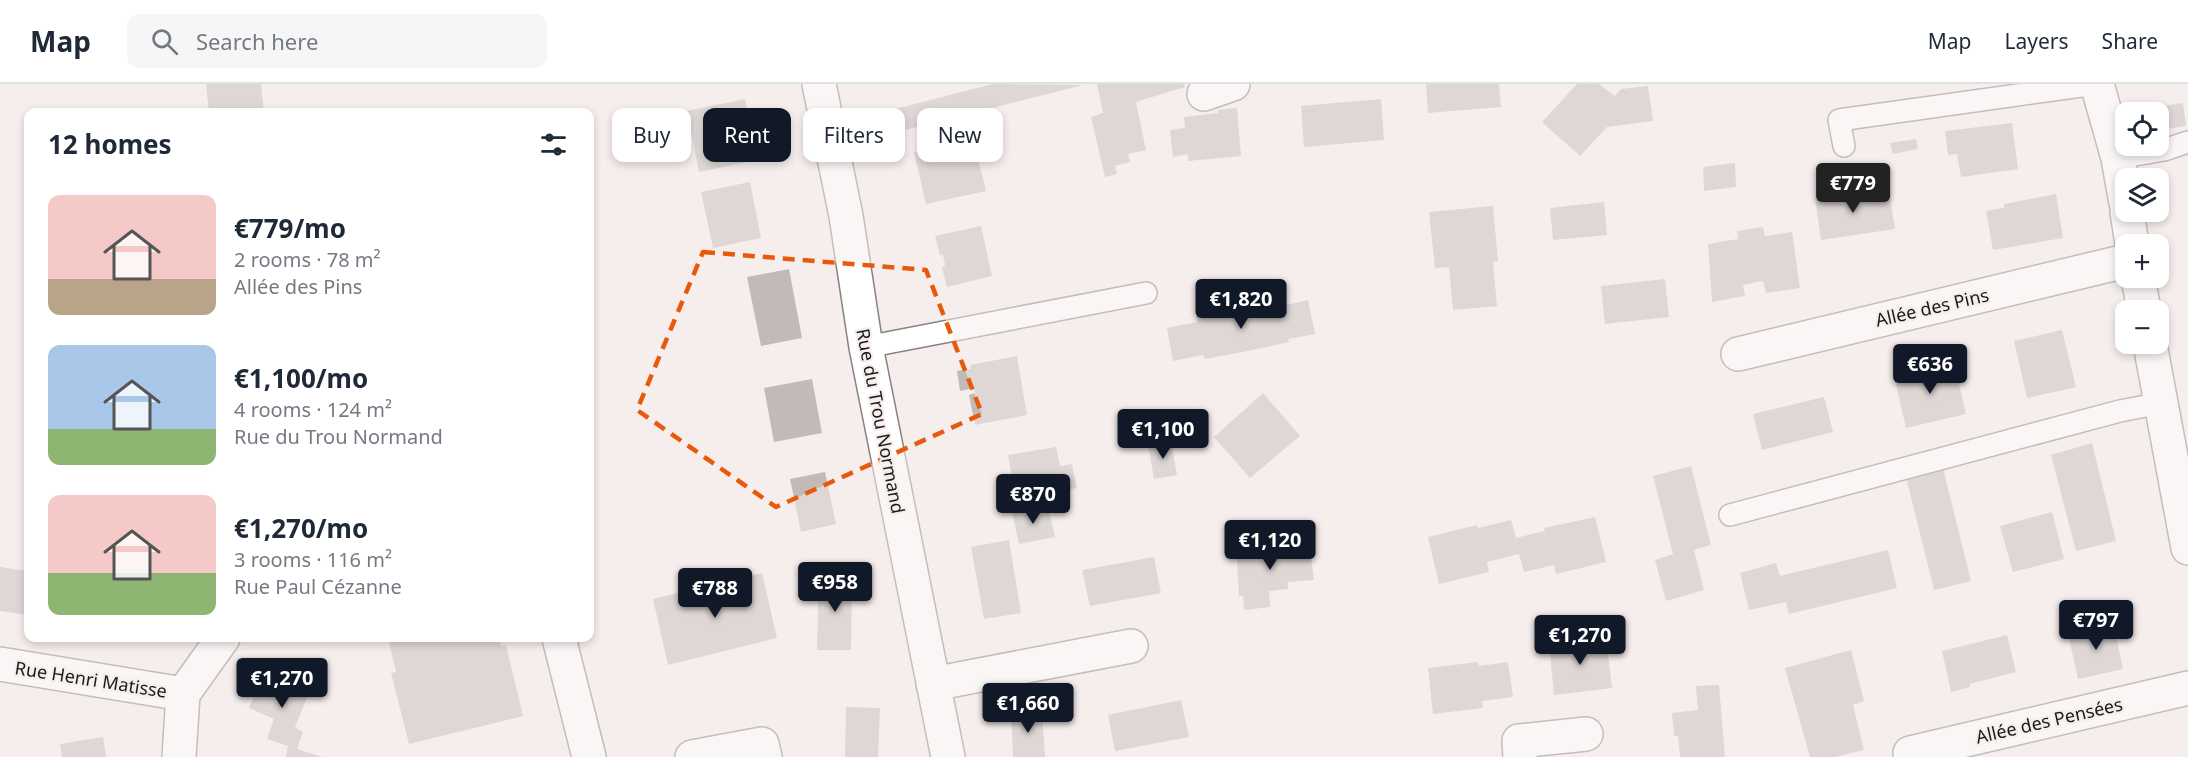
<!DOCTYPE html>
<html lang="en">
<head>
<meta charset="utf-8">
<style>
  body { margin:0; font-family:"Noto Sans",sans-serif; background:#f6f6f7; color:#1f2937; height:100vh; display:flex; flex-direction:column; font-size:22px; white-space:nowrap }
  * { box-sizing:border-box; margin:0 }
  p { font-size:20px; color:#747a83 }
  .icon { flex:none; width:33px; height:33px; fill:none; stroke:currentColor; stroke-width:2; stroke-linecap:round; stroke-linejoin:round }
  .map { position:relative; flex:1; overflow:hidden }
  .sheet { position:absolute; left:24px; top:24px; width:570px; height:534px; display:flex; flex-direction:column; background:#fff; border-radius:12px; box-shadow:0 3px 9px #0003 }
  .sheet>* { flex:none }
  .top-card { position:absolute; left:612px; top:24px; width:570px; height:54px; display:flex; gap:12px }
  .controls { position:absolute; left:2115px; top:18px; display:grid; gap:12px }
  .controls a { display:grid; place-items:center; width:54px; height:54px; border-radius:12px; background:#fff; box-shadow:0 3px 9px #0003; font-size:30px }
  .price { position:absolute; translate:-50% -51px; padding:0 14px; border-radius:6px; background:#111827; color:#fff; font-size:20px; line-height:39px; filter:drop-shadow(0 2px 3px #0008) }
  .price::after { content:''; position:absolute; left:50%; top:36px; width:18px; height:14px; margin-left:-9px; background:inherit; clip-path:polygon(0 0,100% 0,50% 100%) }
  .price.active { background:#222; color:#fff }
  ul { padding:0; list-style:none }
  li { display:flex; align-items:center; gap:18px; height:150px; padding:0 24px }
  li span { display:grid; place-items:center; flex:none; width:168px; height:120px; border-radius:12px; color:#555 }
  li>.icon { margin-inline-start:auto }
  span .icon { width:72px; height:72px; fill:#fffc; stroke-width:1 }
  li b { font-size:26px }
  h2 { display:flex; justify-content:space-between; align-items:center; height:72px; padding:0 24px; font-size:26px }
  .tag { padding:0 21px; border-radius:12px; background:#fff; box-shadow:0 3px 9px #0003; font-size:21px; line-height:54px }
  .tag.active { background:#111827; color:#fff }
  header { display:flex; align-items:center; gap:36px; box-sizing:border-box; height:84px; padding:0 30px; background:#fff; border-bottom:2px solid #e0e1e3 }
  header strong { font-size:28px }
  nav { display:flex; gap:33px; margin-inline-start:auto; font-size:21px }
  .search { width:420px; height:54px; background:#f6f6f7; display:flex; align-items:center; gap:15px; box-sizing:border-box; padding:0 21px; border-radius:12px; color:#747a83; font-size:22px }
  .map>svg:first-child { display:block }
  .building { fill:#c1bab9 }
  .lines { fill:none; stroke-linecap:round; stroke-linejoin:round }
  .service-casing { stroke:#888180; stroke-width:24 }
  .minor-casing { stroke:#888180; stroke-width:36 }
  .service { stroke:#fff; stroke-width:21 }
  .minor { stroke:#fff; stroke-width:33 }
  .marked { fill:none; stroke:#e8590c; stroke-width:4.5; stroke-dasharray:12 8; stroke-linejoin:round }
  .labels { text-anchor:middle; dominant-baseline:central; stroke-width:4.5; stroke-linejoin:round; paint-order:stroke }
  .street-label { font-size:18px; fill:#1c1a19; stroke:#f6eeed }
</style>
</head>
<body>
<header>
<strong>Map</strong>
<div class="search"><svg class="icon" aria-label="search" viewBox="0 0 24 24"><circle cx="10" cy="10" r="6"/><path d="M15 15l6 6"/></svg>Search here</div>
<nav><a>Map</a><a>Layers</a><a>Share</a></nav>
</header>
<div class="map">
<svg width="2188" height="673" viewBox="0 0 2188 673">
  <rect width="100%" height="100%" fill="#f6eeed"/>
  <path class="building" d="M 206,0 L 261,0 L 264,28 L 209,28 Z
    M 993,0 L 1083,1 L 853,59 L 848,37 Z
    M 1097,0 L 1184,0 L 1185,3 L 1136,18 L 1146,66 L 1128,70 L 1130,78 L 1115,82 L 1117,90 L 1105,93 L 1091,33 L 1103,29 Z
    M 1426,0 L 1499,0 L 1501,23 L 1428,29 Z
    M 1577,0 L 1599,0 L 1615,12 L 1621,5 L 1648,2 L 1653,37 L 1607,43 L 1580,72 L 1542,38 Z
    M 745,15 L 757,76 L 699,88 L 687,27 Z
    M 1381,15 L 1384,56 L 1304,63 L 1301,22 Z
    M 2183,19 L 2186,42 L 2165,45 L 2161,22 Z
    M 1237,24 L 1241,72 L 1188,77 L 1188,70 L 1173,73 L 1170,46 L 1185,44 L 1184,33 L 1218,29 L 1218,26 Z
    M 2012,39 L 2018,85 L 1961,93 L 1957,70 L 1948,71 L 1945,47 Z
    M 1916,55 L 1918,65 L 1893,70 L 1890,59 Z
    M 958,59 L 961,70 L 977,70 L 986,107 L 926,120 L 914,68 Z
    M 1735,79 L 1736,103 L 1704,107 L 1703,83 Z
    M 750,98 L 761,154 L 713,164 L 701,108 Z
    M 1872,104 L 1874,116 L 1890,113 L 1895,145 L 1821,156 L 1815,113 Z
    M 2056,110 L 2063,154 L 1993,166 L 1986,127 L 2004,124 L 2004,120 Z
    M 1604,118 L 1607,151 L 1553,156 L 1550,124 Z
    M 1493,122 L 1498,177 L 1493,178 L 1497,222 L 1453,226 L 1449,183 L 1435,184 L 1429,128 Z
    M 981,142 L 992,192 L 947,203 L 942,184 L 945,181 L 943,171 L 940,171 L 935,152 Z
    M 1763,143 L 1765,152 L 1792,148 L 1800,204 L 1766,209 L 1763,197 L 1743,201 L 1745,212 L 1712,218 L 1708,160 L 1738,155 L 1737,147 Z
    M 789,185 L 802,254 L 761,262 L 747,193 Z
    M 1665,195 L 1669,233 L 1605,240 L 1601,202 Z
    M 1280,215 L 1282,222 L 1308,216 L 1315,250 L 1288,255 L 1289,258 L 1248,267 L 1205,275 L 1203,271 L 1173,277 L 1167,244 L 1197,238 L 1196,232 Z
    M 2062,246 L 2076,303 L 2027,314 L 2014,257 Z
    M 1017,272 L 1027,331 L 975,341 L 969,311 L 975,309 L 974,304 L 960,307 L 957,287 L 971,285 L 970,281 Z
    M 1954,279 L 1966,330 L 1906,344 L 1894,292 Z
    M 812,295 L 822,349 L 774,358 L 764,304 Z
    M 1263,309 L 1300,352 L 1250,394 L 1214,353 Z
    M 1824,313 L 1833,348 L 1762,366 L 1753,330 Z
    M 1171,357 L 1177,391 L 1154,395 L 1148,361 Z
    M 2092,359 L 2116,457 L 2076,467 L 2051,371 Z
    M 1056,363 L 1060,382 L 1072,380 L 1077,404 L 1016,415 L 1008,371 Z
    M 1691,382 L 1711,461 L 1694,466 L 1704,506 L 1666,517 L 1655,476 L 1673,470 L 1653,392 Z
    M 1943,384 L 1971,497 L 1934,506 L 1906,393 Z
    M 825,388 L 836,440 L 801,448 L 790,395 Z
    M 1048,422 L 1055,453 L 1019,460 L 1012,428 Z
    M 2052,428 L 2064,475 L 2013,488 L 2000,442 Z
    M 1595,433 L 1606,478 L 1556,490 L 1554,481 L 1524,488 L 1519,470 L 1487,478 L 1489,488 L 1439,500 L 1428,453 L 1477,441 L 1478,444 L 1511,436 L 1516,454 L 1545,447 L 1544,444 Z
    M 1009,456 L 1021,529 L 984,535 L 971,463 Z
    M 1292,458 L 1292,463 L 1310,463 L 1314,496 L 1288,498 L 1288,505 L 1269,507 L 1270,523 L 1244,526 L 1243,512 L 1239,512 L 1236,462 Z
    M 1888,466 L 1897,504 L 1789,530 L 1786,518 L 1749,526 L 1740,489 L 1776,479 L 1780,492 Z
    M 1154,473 L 1161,509 L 1090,522 L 1082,486 Z
    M 0,483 L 28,487 L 28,531 L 0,527 Z
    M 762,489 L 777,554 L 668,581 L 653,515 Z
    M 819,491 L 852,491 L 851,566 L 817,566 Z
    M 2113,538 L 2123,585 L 2078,595 L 2068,550 Z
    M 2007,551 L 2016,588 L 1970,600 L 1970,603 L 1951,608 L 1942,567 Z
    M 1606,553 L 1612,604 L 1554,611 L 1549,559 Z
    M 388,554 L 499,554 L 501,562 L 506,561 L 523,632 L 409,660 L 391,589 L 396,588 Z
    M 1851,566 L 1864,617 L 1853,621 L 1864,666 L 1835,673 L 1810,673 L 1785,584 Z
    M 1478,578 L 1479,582 L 1508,578 L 1513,613 L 1482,617 L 1483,624 L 1433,630 L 1428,584 Z
    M 266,584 L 311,604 L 295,643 L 303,648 L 297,665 L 322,673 L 286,673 L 288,662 L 267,655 L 274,635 L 249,624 Z
    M 1719,601 L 1725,673 L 1680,673 L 1678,652 L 1674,652 L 1672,629 L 1698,626 L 1696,602 Z
    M 1181,616 L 1189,653 L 1115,667 L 1108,631 Z
    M 846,623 L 880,624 L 878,673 L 845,673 Z
    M 1042,625 L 1045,673 L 1013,673 L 1011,627 Z
    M 103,653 L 106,673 L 62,673 L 60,660 Z"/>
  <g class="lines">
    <defs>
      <path id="service" d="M 1844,62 L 1839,36 L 2096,0
        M 2118,74 L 2164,66 L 2188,58
        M 866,263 L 1146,209
        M 1730,431 L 2120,327 L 2161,319"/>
      <path id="minor" d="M 819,0 L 846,132 L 866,263 L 948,673
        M 2097,0 L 2118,74 L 2126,119
        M 1204,10 L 1233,0
        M 2127,128 L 2132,160
        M 2138,194 L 2144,226
        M 2150,260 L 2188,464
        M 1738,270 L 2126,177
        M 559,554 L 589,673
        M 0,580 L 183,610
        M 933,600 L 1131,562
        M 1910,669 L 2188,604
        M 179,673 L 183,610 L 223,554
        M 692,673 L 762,660 L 765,673
        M 1520,673 L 1519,657 L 1586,650"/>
    </defs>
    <use href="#service" class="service-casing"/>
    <use href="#minor" class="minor-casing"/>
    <use href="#service" class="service"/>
    <use href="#minor" class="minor"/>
  </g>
  <path d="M0 0H2188V673H0ZM 703,168 L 926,186 L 982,330 L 776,423 L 637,326 Z" fill="#f6eeed" fill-opacity=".55" fill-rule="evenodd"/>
  <path class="marked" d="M 703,168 L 926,186 L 982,330 L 776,423 L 637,326 Z"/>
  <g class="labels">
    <g class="street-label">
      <text transform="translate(1932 223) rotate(-13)">Allée des Pins</text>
      <text transform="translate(881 337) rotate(79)">Rue du Trou Normand</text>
      <text transform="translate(91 595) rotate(9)">Rue Henri Matisse</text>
      <text transform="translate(2049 636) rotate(-13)">Allée des Pensées</text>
    </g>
  </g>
</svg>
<div class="controls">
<a><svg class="icon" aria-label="locate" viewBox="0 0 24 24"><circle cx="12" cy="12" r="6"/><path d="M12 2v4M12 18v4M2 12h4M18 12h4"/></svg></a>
<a><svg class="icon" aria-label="layers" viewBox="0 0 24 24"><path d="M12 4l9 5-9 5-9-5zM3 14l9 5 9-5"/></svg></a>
<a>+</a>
<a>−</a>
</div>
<b class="price active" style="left:1853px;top:130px">€779</b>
<b class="price" style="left:1241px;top:246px">€1,820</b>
<b class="price" style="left:1930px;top:311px">€636</b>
<b class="price" style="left:1163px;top:376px">€1,100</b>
<b class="price" style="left:1033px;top:441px">€870</b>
<b class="price" style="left:1270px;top:487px">€1,120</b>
<b class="price" style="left:835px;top:529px">€958</b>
<b class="price" style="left:715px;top:535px">€788</b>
<b class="price" style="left:2096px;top:567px">€797</b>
<b class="price" style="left:1580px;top:582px">€1,270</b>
<b class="price" style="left:282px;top:625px">€1,270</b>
<b class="price" style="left:1028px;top:650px">€1,660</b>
<div class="top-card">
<a class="tag">Buy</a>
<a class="tag active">Rent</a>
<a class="tag">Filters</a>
<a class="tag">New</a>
</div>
<section class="sheet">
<h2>12 homes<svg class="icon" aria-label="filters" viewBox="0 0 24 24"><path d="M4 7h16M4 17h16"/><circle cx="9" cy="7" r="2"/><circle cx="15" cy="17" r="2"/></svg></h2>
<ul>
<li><span style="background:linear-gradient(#f6c9c9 70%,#b9a48a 0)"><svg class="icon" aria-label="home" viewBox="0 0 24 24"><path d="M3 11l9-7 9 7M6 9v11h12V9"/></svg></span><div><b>€779/mo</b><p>2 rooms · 78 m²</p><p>Allée des Pins</p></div></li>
<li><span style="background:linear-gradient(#a9c7e8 70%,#8fb573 0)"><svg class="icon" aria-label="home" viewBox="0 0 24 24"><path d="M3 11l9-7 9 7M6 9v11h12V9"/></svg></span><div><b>€1,100/mo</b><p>4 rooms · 124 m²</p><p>Rue du Trou Normand</p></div></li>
<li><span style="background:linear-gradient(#f6c9c9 65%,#8fb573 0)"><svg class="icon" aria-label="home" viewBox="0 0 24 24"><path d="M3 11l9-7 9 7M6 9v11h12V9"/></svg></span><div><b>€1,270/mo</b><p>3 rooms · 116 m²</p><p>Rue Paul Cézanne</p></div></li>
</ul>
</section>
</div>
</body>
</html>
